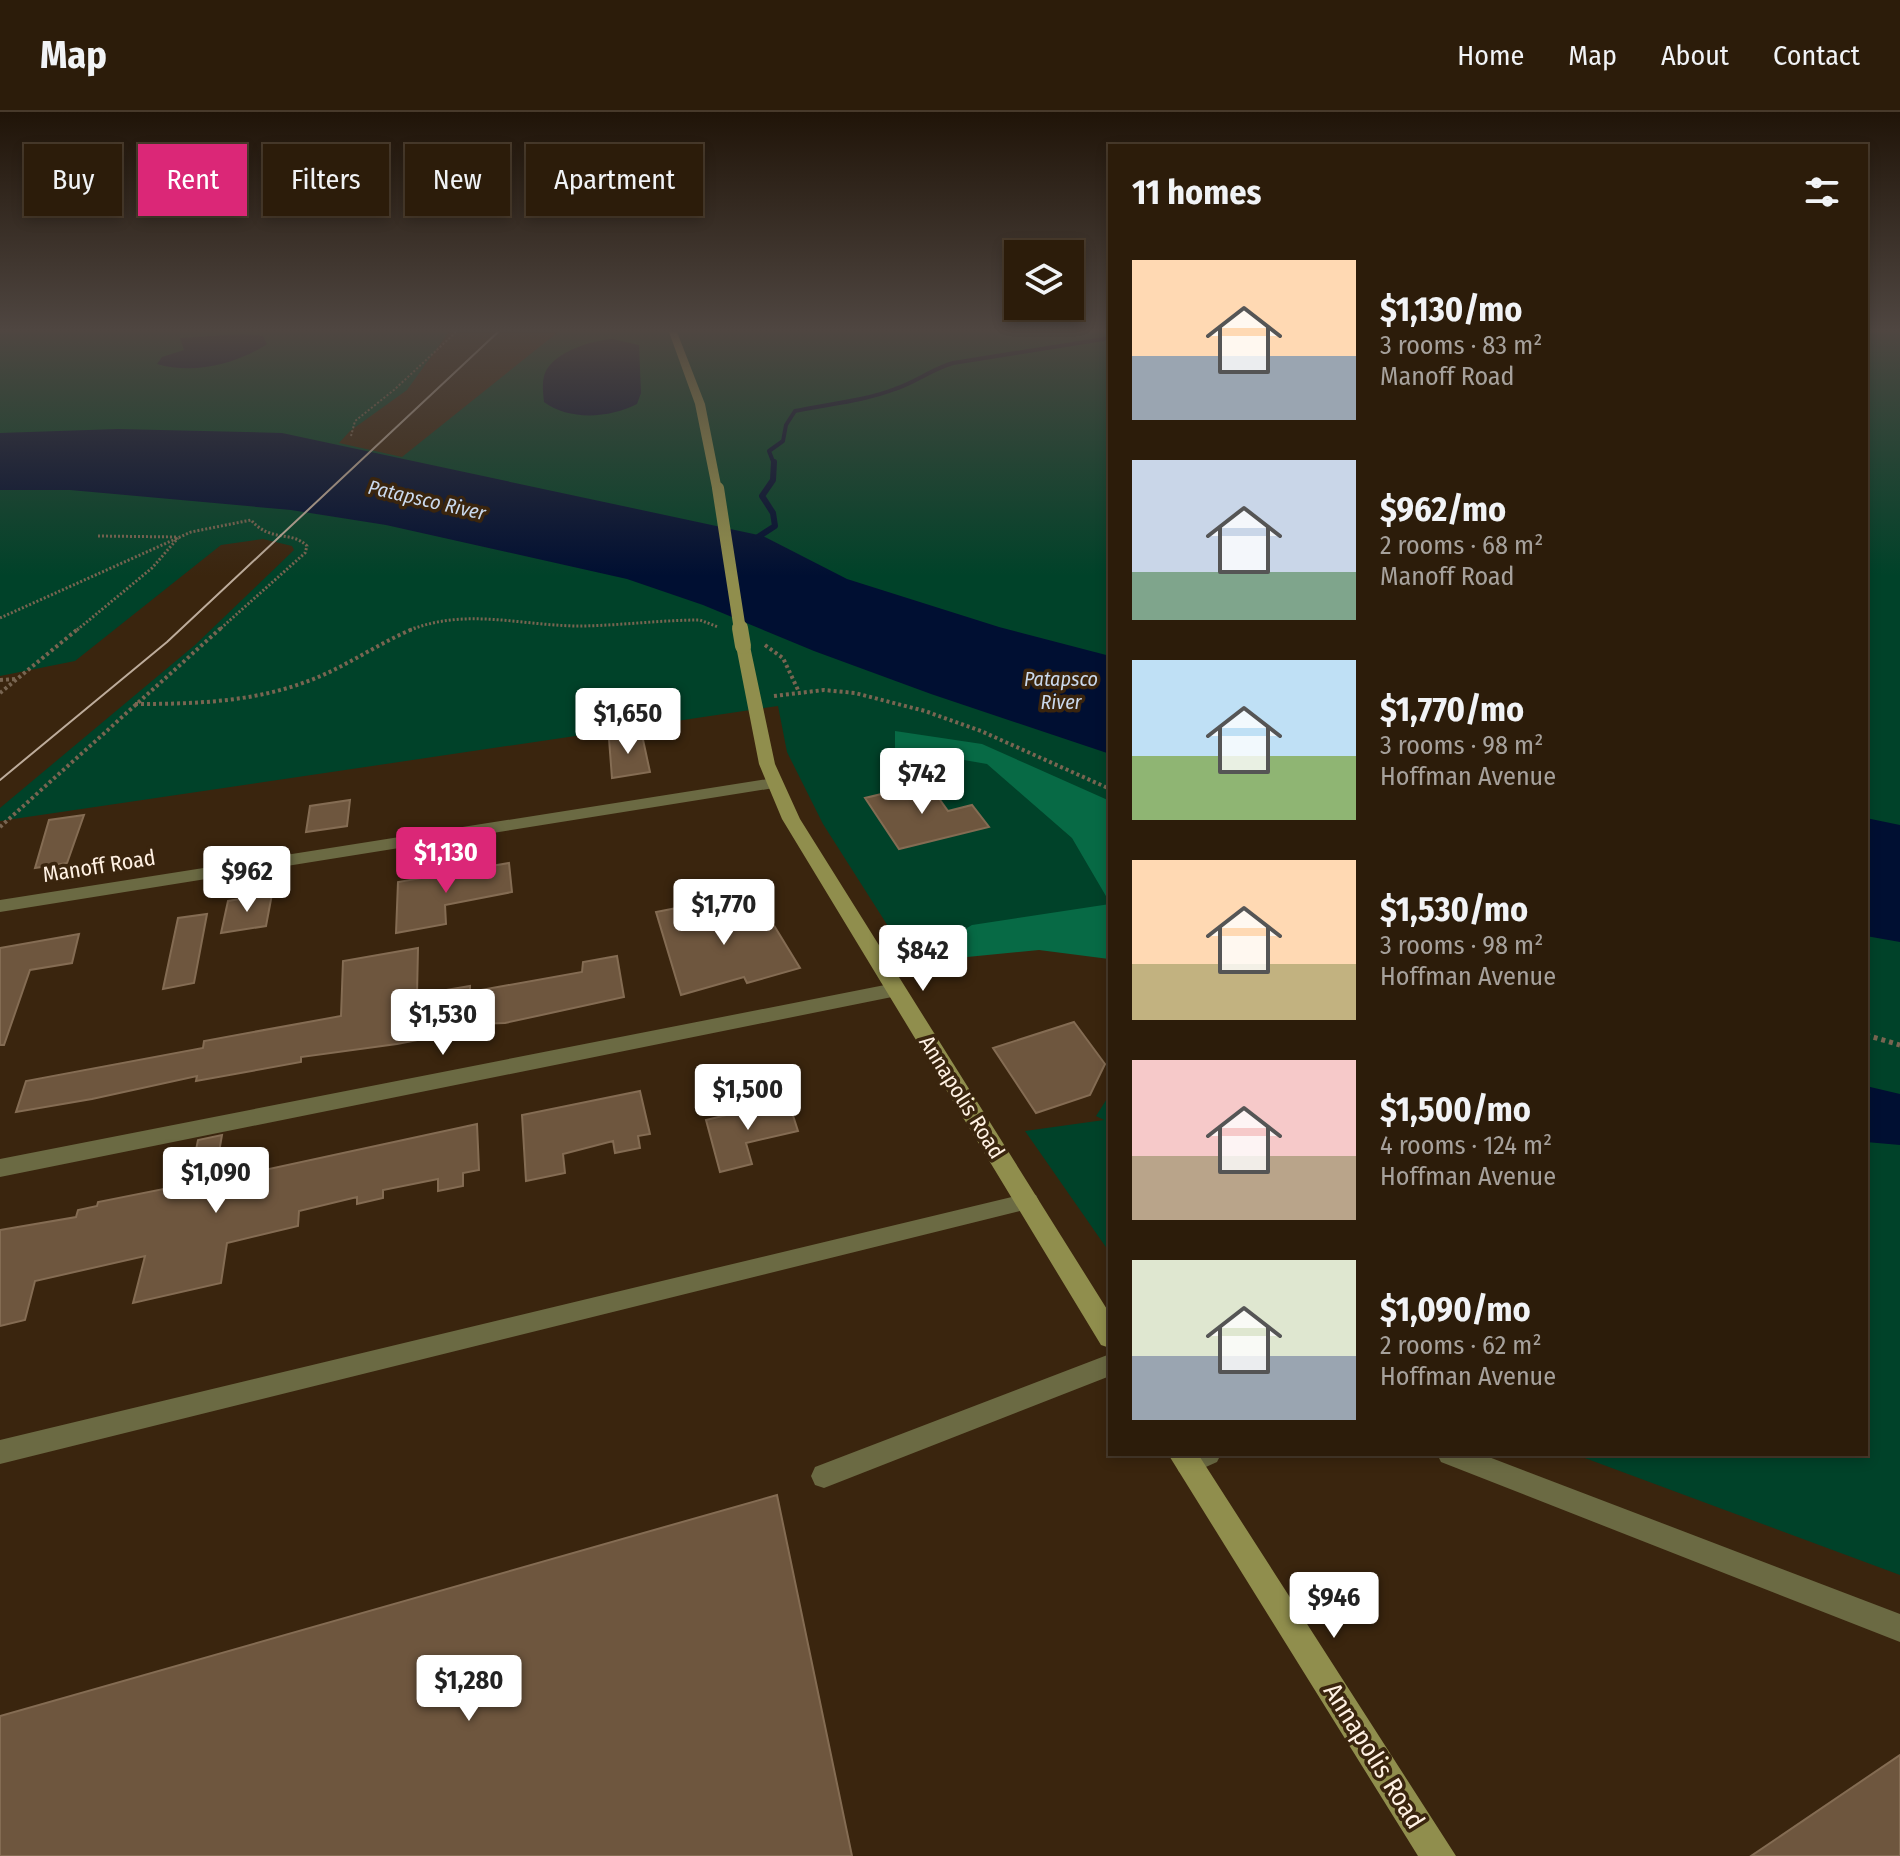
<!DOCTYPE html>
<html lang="en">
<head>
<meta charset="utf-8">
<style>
  body { margin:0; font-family:"Fira Sans Condensed",sans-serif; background:#342513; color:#f1f3f6; height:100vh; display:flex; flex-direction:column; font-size:30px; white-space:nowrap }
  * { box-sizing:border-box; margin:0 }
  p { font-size:26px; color:#a6a19c }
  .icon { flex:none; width:44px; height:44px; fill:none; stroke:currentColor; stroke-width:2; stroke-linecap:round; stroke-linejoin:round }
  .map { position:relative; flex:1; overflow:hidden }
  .sheet { position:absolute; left:1108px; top:32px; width:760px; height:1312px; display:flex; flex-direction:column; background:#2c1c0a; border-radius:0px; box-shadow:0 4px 12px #0003,0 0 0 2px #483a2b }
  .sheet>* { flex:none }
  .guide { position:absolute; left:24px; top:32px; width:760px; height:72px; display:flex; gap:16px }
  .tools { position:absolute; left:1004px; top:128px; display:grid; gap:16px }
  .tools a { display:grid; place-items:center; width:80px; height:80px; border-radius:0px; background:#2c1c0a; box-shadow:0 4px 12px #0003,0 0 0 2px #483a2b; font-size:40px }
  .price { position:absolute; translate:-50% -68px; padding:0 18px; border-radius:8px; background:#fff; color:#222; font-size:26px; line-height:52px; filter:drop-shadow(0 2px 4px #0008) }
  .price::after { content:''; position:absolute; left:50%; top:48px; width:24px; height:18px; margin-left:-12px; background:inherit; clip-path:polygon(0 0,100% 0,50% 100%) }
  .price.on { background:#db2777; color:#fff }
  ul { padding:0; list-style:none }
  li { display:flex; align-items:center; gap:24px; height:200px; padding:0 24px }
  li span { display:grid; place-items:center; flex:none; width:224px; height:160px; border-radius:0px; color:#555 }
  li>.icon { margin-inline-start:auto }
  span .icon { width:96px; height:96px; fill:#fffc; stroke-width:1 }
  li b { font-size:34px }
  h2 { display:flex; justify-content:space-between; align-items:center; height:96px; padding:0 24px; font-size:34px }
  .pill { padding:0 28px; border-radius:0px; background:#2c1c0a; box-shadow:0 4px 12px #0003,0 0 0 2px #483a2b; font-size:28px; line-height:72px }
  .pill.on { background:#db2777; color:#fff }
  header { display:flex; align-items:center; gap:48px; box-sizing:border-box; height:112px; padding:0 40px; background:#2c1c0a; border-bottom:2px solid #483a2b }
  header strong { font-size:38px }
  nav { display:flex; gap:44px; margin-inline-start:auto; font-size:28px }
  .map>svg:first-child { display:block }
  .green { fill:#004229 }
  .forest { fill:#076a45 }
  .water { fill:#000f32 }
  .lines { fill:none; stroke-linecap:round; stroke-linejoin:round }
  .stream-far1 { stroke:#000f32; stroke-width:4 }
  .stream { stroke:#000f32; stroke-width:6 }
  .building { fill:#6e563e; stroke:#846c53; stroke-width:2 }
  .path-far3 { stroke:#786551; stroke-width:2; stroke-dasharray:2 2; stroke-linecap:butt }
  .path-far2 { stroke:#786551; stroke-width:3; stroke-dasharray:2 2; stroke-linecap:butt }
  .path-far1 { stroke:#786551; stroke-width:4; stroke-dasharray:3 3; stroke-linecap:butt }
  .path { stroke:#786551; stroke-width:5; stroke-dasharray:4 4; stroke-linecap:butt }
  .service { fill:#6b6a43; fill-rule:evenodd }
  .minor { fill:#6b6a43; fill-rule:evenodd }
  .secondary { fill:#908e4d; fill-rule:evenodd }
  .tram { stroke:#bdac9b; stroke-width:2 }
  .secondary-bridge-far1 { stroke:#908e4d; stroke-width:12 }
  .secondary-bridge { stroke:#908e4d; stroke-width:16 }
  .labels { text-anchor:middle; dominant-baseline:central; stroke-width:7; stroke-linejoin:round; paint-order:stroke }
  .far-water-label { font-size:20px; font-style:italic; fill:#cad9ed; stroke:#3a250e }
  .street-label { font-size:22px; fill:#fff1e3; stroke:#3a250e }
  .near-street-label { font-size:26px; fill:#fff1e3; stroke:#3a250e }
</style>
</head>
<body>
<header>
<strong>Map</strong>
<nav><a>Home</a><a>Map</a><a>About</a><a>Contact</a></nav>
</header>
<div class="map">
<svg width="1900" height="1744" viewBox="0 0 1900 1744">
  <rect width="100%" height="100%" fill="#3a250e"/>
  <path class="green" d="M 0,220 L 449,220 L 407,278 L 350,319 L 339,331 L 402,345 L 558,220 L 1110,220 L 1110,811 L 914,855 L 823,712 L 787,640 L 778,594 L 0,709 L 0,696 L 195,533 L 294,438 L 292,434 L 263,427 L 221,433 L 75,549 L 0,564 Z
    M 1866,220 L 1900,220 L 1900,1463 L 1574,1342 L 1866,1342 Z
    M 1110,982 L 1110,1141 L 1025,1019 L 1104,1008 L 1096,1004 Z"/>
  <path class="forest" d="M 895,619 L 982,632 L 1110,689 L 1110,791 L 1072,726 L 987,652 L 895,636 Z
    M 1110,792 L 1110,850 L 1109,847 L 1039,838 L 957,846 L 928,839 L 972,813 Z"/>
  <path class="water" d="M 243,222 L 263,224 L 267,232 C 237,252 193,263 157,252 L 162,245 L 184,238 L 180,226 Z
    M 612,227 L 639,233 L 641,281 L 637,292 C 610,306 569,309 544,290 C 543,280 541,266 547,257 C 560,238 591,229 612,227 Z
    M 118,317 L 282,321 L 763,424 L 847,467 L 999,515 L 1110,544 L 1110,642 L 931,582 L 814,539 L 703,493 L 627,467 L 386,413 L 291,398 L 70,378 L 0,378 L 0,321 Z
    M 1866,706 L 1900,713 L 1900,830 L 1866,824 Z
    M 1866,974 L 1900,982 L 1900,1033 L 1866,1030 Z"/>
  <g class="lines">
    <path class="stream-far1" d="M 774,352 L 769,339 L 783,329 L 786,313 L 795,299 C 828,292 864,289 895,277 C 916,270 932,257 953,251 L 1110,226"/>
    <path class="stream" d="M 755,427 L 775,414 L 773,401 L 762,384 L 773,368 L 774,350"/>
  </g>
  <path class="building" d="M 642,623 L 650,660 L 612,666 L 609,627 Z
    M 928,671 L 948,699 L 972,693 L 989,715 L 899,737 L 865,686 Z
    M 350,688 L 347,714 L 306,720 L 310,694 Z
    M 84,703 L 67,751 L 35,756 L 49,708 Z
    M 509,751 L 512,780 L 445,793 L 446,812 L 396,821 L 398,770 Z
    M 272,782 L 266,814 L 221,821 L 228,789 Z
    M 753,789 L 759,789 L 800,856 L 747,871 L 744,865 L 681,883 L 656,800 L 682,795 L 686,810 Z
    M 207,802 L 194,871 L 163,877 L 178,806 Z
    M 79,822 L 72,851 L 30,858 L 4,933 L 0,933 L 0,836 Z
    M 418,836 L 417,883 L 470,874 L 470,880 L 582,860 L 583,850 L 617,844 L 624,885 L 505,911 L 474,912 L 474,917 L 397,932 L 301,945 L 301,950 L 196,969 L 197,964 L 92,987 L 16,1000 L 26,969 L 203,936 L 204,929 L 341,904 L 343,849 Z
    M 1074,910 L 1105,952 L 1090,983 L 1036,1001 L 993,936 Z
    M 640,979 L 650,1022 L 638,1024 L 640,1036 L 615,1041 L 613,1029 L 563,1042 L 565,1061 L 526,1069 L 522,1003 Z
    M 788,988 L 798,1019 L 746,1031 L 752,1052 L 720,1060 L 706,1008 Z
    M 477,1012 L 479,1058 L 463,1061 L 463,1074 L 438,1079 L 438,1067 L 383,1078 L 383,1086 L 357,1092 L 357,1085 L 299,1099 L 298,1114 L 227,1131 L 221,1171 L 133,1191 L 145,1144 L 35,1169 L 25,1208 L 0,1214 L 0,1118 L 76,1105 L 78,1098 L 97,1094 L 98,1090 L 189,1072 L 198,1028 L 222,1023 L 214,1069 Z
    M 777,1383 L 852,1744 L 0,1744 L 0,1604 Z
    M 1900,1643 L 1900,1744 L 1751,1744 Z"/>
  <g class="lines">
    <path class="path-far3" d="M 351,324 L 355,309 L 394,278 L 456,220"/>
    <path class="path-far2" d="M 98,424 L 178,425
      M 0,506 L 191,420 L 251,408 C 271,431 291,418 307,434 L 305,441 L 219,518
      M 77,518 L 152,456 L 178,426
      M 410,518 C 466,496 518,513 576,514 C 617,514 659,508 700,508 L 718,515"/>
    <path class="path-far1" d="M 765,533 L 783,546 L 799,580
      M 0,568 L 16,567
      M 0,581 L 79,516
      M 774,584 L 824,578 L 855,581 L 925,599 L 981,619 L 1110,677
      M 135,592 C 197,592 258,590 316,566 C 350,552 381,530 415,516
      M 0,715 L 221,516"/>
    <path class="path" d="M 1866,923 L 1900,933"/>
    <path class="service" d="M 1028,1081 L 1036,1083 L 1039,1089 L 1036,1095 L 1028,1097 L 0,1352 L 0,1328 Z
      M 1110,1242 L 1110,1264 L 824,1376 L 815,1373 L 811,1364 L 815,1355 Z
      M 1180,1342 L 1221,1342 L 1217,1350 L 1188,1363 L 1179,1360 L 1175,1351 Z
      M 1437,1342 L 1481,1342 L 1900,1502 L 1900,1530 L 1441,1350 Z"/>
    <path class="minor" d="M 774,666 L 782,671 L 780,675 L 0,800 L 0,788 Z
      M 895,871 L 902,873 L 905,878 L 902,883 L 0,1065 L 0,1047 Z"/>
    <path class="secondary" d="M 669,220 L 677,220 L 705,292 L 722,378 L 712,376 L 695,292 Z
      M 743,530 L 750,534 L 775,652 L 800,707 L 1110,1202 L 1110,1236 L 1101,1233 L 782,707 L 759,652 L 736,534 Z
      M 1168,1342 L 1198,1342 L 1456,1744 L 1418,1744 Z"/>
    <path class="tram" d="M 0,668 L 167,530 L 498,220"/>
    <path class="secondary-bridge-far1" d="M 718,376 L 740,518"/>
    <path class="secondary-bridge" d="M 740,516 L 743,534"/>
  </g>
  <linearGradient id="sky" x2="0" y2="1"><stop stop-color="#201408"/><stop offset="0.47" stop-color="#4f4641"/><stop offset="1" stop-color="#4f4641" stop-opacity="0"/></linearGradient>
  <rect width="1900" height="464" fill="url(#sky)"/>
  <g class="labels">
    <g class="far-water-label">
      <text transform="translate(427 388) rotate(13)">Patapsco River</text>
      <text x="1061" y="567">Patapsco<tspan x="1061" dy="23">River</tspan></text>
    </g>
    <g class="street-label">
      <text transform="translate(99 754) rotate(-9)">Manoff Road</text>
      <text transform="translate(962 985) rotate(58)">Annapolis Road</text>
    </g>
    <g class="near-street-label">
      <text transform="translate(1374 1644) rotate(58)">Annapolis Road</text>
    </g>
  </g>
</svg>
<div class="tools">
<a><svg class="icon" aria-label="layers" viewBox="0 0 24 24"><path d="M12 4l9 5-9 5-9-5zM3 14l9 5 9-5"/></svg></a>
</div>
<b class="price" style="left:628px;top:644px">$1,650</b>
<b class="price" style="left:922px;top:704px">$742</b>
<b class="price on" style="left:446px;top:783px">$1,130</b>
<b class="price" style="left:247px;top:802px">$962</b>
<b class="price" style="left:724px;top:835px">$1,770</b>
<b class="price" style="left:923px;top:881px">$842</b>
<b class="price" style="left:443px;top:945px">$1,530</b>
<b class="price" style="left:748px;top:1020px">$1,500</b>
<b class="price" style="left:216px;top:1103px">$1,090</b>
<b class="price" style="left:1334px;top:1528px">$946</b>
<b class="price" style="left:469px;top:1611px">$1,280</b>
<div class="guide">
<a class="pill">Buy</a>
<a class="pill on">Rent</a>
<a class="pill">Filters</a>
<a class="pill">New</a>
<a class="pill">Apartment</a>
</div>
<section class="sheet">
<h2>11 homes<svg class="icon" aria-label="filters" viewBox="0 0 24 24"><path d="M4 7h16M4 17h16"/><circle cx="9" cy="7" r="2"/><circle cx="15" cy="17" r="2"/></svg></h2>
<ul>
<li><span style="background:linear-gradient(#ffd9b3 60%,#9aa5b1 0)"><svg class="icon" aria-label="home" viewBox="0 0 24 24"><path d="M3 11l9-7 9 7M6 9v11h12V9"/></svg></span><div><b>$1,130/mo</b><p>3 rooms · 83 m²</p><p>Manoff Road</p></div></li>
<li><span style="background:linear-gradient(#c9d6e8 70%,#7fa58c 0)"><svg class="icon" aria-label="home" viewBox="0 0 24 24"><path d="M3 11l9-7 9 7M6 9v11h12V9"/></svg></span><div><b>$962/mo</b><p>2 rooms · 68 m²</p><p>Manoff Road</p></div></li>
<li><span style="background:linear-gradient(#bfe0f5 60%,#8fb573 0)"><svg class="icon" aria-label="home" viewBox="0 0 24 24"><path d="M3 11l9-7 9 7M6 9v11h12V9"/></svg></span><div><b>$1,770/mo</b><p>3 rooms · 98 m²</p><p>Hoffman Avenue</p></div></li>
<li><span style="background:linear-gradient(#ffd9b3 65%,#c2b280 0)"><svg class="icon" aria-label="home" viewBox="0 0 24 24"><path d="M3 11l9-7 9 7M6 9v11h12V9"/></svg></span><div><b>$1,530/mo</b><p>3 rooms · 98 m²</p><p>Hoffman Avenue</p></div></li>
<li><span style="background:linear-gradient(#f6c9c9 60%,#b9a48a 0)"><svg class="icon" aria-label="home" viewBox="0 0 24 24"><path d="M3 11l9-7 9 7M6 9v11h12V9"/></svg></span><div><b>$1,500/mo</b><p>4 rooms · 124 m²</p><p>Hoffman Avenue</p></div></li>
<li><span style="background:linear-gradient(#dfe7d0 60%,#9aa5b1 0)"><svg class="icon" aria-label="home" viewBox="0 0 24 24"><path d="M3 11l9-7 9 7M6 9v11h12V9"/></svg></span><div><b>$1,090/mo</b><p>2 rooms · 62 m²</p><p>Hoffman Avenue</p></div></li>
</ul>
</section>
</div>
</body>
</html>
